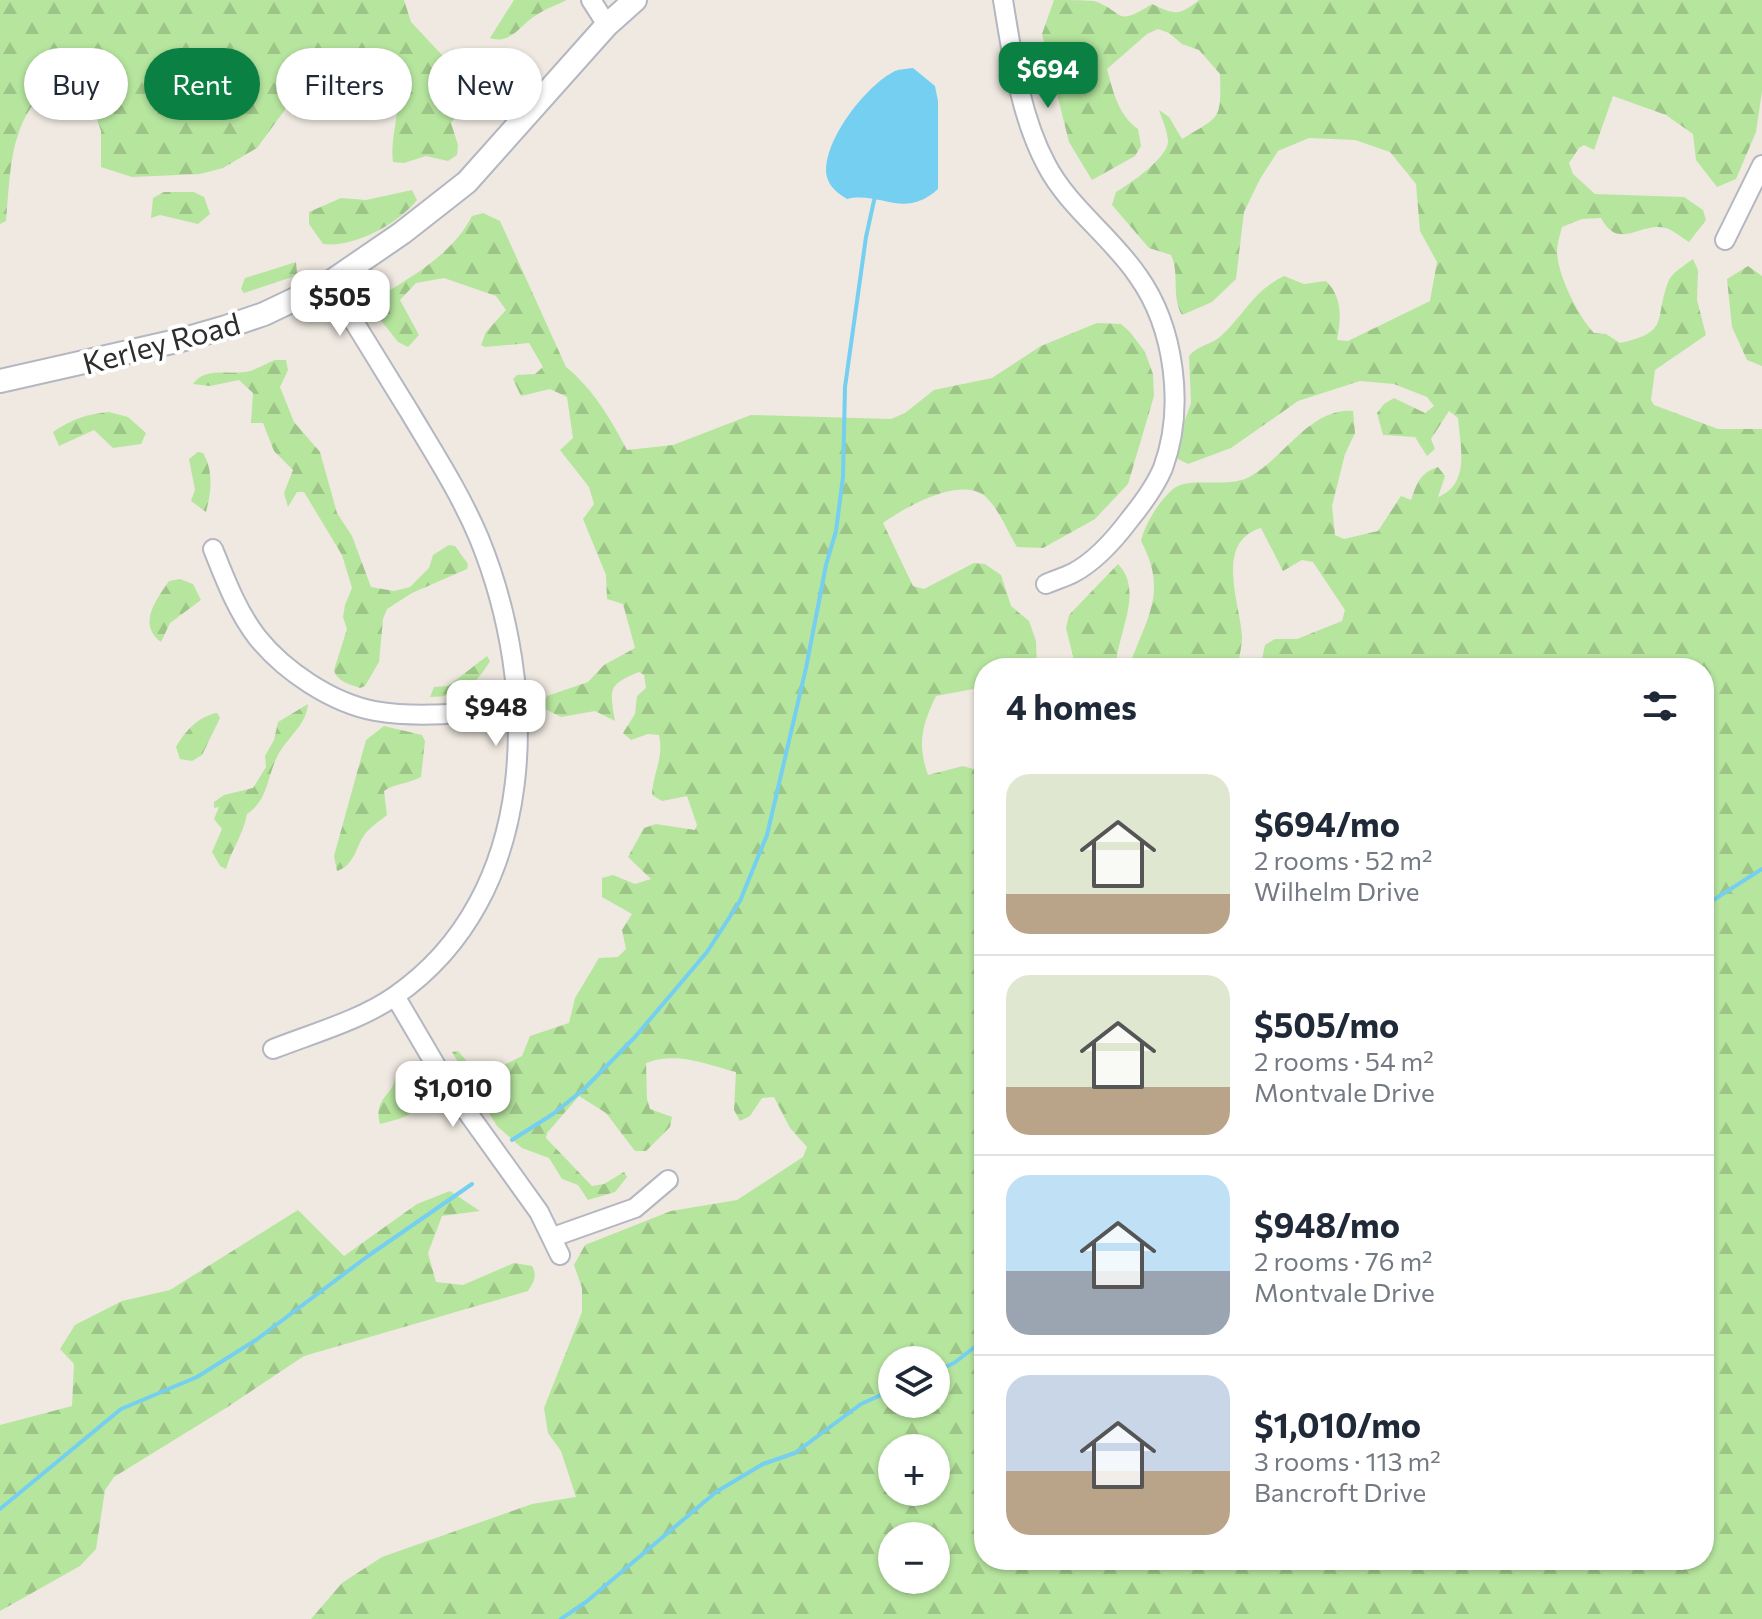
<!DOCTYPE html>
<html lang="en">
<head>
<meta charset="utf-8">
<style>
  body { margin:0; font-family:Commissioner,sans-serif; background:#f6f6f7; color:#1f2937; height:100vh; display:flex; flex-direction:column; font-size:30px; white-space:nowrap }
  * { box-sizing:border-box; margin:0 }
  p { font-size:26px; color:#747a83 }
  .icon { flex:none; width:44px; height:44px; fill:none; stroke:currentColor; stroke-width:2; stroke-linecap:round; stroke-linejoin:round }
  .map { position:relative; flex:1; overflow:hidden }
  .side { position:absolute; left:974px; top:658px; width:740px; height:912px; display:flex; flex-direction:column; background:#fff; border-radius:32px; box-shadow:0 2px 6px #0004 }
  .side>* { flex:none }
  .banner { position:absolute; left:24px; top:48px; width:760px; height:72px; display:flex; gap:16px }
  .controls { position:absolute; left:878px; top:1346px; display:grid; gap:16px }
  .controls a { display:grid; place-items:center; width:72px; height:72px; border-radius:50%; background:#fff; box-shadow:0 2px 6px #0004; font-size:40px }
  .price { position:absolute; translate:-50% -68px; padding:0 18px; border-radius:16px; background:#fff; color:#222; font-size:26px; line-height:52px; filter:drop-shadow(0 2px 4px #0008) }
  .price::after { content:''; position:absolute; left:50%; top:48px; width:24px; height:18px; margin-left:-12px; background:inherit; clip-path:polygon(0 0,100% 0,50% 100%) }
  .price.on { background:#0b8043; color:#fff }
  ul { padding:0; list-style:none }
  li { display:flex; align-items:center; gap:24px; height:200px; padding:0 32px }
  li+li { border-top:2px solid #e0e1e3 }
  li span { display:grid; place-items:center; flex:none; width:224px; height:160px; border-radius:24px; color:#555 }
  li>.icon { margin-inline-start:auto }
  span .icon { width:96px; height:96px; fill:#fffc; stroke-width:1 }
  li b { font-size:34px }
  h2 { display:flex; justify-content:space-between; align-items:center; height:96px; padding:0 32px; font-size:34px }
  .chip { padding:0 28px; border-radius:36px; background:#fff; box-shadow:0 2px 6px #0004; font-size:28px; line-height:72px }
  .chip.on { background:#0b8043; color:#fff }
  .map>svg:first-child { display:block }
  .forest { fill:url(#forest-firs); fill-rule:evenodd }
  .water { fill:#75cff0 }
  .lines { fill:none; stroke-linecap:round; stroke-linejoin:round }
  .stream { stroke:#75cff0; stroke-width:4 }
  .minor-casing { stroke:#b4b7c1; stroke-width:22 }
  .tertiary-casing { stroke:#b4b7c1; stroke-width:26 }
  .minor { stroke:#fff; stroke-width:18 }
  .tertiary { stroke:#fff; stroke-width:22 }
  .labels { text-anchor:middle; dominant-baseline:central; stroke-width:8; stroke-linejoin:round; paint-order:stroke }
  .street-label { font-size:30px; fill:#2e2e2e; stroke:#fff }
</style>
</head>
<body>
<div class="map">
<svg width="1762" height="1619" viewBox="0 0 1762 1619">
  <defs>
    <pattern id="forest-firs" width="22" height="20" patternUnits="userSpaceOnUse" patternTransform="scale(2)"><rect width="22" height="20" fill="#b6e59e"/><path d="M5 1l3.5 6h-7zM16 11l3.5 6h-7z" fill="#9dc588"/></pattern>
  </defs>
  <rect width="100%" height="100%" fill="#efe9e1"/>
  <path class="forest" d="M 0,0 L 404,0 L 411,22 L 458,72 L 461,82 L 463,106 L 451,123 L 458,145 L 457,155 L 448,161 L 426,156 L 404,163 L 393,162 C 390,142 398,122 397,101 L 363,106 L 303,97 L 292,100 L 257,148 L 223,168 L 200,174 L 132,177 L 101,167 L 101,131 L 97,119 L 35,102 C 9,135 10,180 6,221 L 0,224 Z
    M 514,0 L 567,0 C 557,5 547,8 538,14 C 520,24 512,45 490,38 Z
    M 1054,0 C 1065,0 1083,0 1094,1 C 1126,12 1114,28 1152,4 C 1175,15 1179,16 1199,0 L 1762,0 L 1762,91 L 1756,132 L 1736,179 L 1717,187 L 1696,160 L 1693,134 L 1666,115 L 1613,96 L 1594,150 L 1584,145 L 1579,148 L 1569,163 L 1573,174 L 1595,194 L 1684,197 L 1703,210 L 1706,220 L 1689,242 C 1682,238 1673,230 1666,228 C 1640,221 1619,252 1601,218 L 1582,219 L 1562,227 C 1560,235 1557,244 1557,252 C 1558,276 1578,316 1594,333 L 1606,334 L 1620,343 C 1672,332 1653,319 1669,280 C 1673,272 1685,265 1693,259 L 1698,270 L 1697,300 L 1706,335 L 1655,370 L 1651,400 L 1654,405 L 1718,429 L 1762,429 L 1762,1619 L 311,1619 L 342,1583 L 382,1557 L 532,1504 L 576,1497 L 561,1451 L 548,1433 L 544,1408 L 582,1312 L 582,1288 L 574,1265 L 585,1245 L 671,1211 L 737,1200 L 803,1157 L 807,1147 L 790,1128 L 774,1097 L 762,1098 L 750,1116 L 740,1121 L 734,1110 L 736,1072 C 706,1064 676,1051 646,1063 L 647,1099 L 650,1109 L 672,1117 L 670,1127 L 646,1151 L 635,1151 L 606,1113 L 579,1096 L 547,1133 L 546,1138 L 592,1186 L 604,1184 L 624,1172 L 627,1177 L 615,1192 L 588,1200 L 578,1185 L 562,1179 L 549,1158 L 522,1148 L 497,1126 L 452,1052 L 458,1051 L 476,1072 L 494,1070 L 522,1056 L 530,1036 L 569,1023 L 575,998 L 599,958 L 618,957 L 626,949 L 622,930 L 632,914 L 602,897 L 602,878 L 613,875 L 635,884 L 651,879 L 628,857 L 644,828 L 656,824 L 695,830 L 697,825 L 687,796 L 662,801 L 652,795 C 653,772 664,759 659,735 L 648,734 L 631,740 L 623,733 L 635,714 L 637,696 L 646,688 L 644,675 L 639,672 C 607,685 610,689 615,721 L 595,711 L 561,717 L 541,707 L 547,696 L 588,682 L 604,665 L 635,648 L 623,604 L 607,599 L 606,575 L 583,519 L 594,504 L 589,487 L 560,450 L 573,438 L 567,397 L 550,389 L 521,396 L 513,379 L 517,375 L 535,374 L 543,367 L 529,343 L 485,347 L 481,345 L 486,332 L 506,310 L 496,296 L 444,278 L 416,283 L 400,300 L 419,335 L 408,347 L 398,342 L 372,309 L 371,302 C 407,279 452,256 472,216 L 483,213 L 500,221 L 566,367 C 594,390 610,418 627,450 L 673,445 L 751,415 L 891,419 L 905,413 L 934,390 L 992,378 L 1041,346 L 1097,323 L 1121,324 L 1130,332 L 1145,352 L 1153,374 L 1154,396 L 1128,484 L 1095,519 L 1043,548 L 1017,547 C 1008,532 999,510 987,498 C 963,474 905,507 883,523 L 913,586 L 924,589 L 974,563 L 985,564 L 1001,575 L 1011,606 L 1029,621 L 1036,641 L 1037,668 L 984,668 L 984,687 L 936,696 C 922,725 917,744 928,775 L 963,766 L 984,772 L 984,1560 L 1704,1560 L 1704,668 L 1260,668 L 1265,645 L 1275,639 L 1297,639 L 1342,621 L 1345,610 L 1313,562 L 1302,560 L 1283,571 L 1261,528 C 1214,542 1240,603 1242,636 C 1242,647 1239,658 1237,668 L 1132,668 L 1131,661 C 1149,614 1167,590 1141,541 C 1145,524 1159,501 1173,489 C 1189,475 1228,490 1251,476 C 1285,457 1310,408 1353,411 L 1355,433 L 1345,454 L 1332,506 L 1335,535 L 1344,539 L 1378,531 L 1401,496 L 1411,500 C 1417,483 1420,473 1438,467 L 1445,476 L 1438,497 C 1471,484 1460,445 1458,418 L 1449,411 L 1431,439 L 1435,449 L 1427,456 L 1415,437 L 1383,435 L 1377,413 L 1384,404 L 1394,398 L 1425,413 L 1434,406 L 1427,397 L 1394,384 L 1360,381 L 1298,401 L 1231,448 L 1188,464 L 1178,459 L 1175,448 L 1191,403 L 1189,356 C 1198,345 1211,345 1221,336 C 1245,314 1252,292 1284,276 L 1304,284 L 1326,281 C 1343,298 1341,318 1337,340 L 1348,341 L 1430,301 L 1437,262 L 1420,231 L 1416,184 L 1390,152 L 1355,140 L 1309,138 L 1278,151 L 1260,179 L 1244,212 L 1236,279 L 1212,302 L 1182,315 C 1171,296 1180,274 1171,255 L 1149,248 L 1112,205 L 1116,192 C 1130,184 1167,158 1168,142 C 1168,132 1162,119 1159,110 L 1169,117 L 1182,139 C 1221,115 1221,121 1220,74 L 1199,50 L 1182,44 L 1169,33 L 1158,29 L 1147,34 L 1107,69 C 1113,91 1118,115 1138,129 L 1141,146 L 1135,156 L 1092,180 L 1069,142 L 1042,34 ZM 892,1360 L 936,1360 L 936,1404 L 892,1404 ZM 892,1448 L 936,1448 L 936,1492 L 892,1492 ZM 892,1536 L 936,1536 L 936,1580 L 892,1580 Z
    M 412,190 L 417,200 C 398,224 354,248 323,244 L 309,224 L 309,212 L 341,198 L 366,200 Z
    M 164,192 L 194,192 L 204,197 L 210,214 L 198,224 L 160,215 L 151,218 L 153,198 Z
    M 296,262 L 297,273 L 292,277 L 244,293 L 241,289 L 245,278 Z
    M 1748,266 L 1762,276 L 1762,366 L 1747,360 L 1732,327 L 1727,279 Z
    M 275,360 L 286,360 L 288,370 L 280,387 L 294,422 L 320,452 L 337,513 L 352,536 L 371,587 L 394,591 L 410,587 L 429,568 L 433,555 L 449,545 L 455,546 L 468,564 L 467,569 L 412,593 L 387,609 L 383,619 L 379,662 L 365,686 L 360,688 C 350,684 337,682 334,670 L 347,629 L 343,617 L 345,605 L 352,588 L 342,555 L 304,492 L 297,492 L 288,507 L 284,493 L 293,470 L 274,451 L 263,423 L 251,423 L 253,393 L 239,380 L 210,386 L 193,384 C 206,367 225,375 244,372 C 254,371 265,364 275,360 Z
    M 109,412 L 128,417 L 146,433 L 141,444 L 113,448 L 94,430 L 59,446 L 53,432 C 72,419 87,414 109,412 Z
    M 198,452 L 203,453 C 214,471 211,493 206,512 L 191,501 L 195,490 L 189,459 Z
    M 1118,564 C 1145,592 1116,635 1116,668 L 1076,668 L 1066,628 L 1069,615 Z
    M 180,579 L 193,584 L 201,600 L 170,623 L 161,642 C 137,624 156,600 169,581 Z
    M 487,656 L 490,661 C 475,686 461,697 430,697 L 434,687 L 448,686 Z
    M 308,704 C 306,725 289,736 279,753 C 267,774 269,800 247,814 C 243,836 232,848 226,869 L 220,866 L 212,852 L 222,829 L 214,819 L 219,807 L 214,808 L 214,802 L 224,795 L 253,788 L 266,767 L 265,756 L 274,740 L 278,722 Z
    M 217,713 L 220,718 L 202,755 L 192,761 L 180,759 L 176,747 C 185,731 199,716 217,713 Z
    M 384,726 L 422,735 L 425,741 L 421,777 C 408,784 395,783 384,791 L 387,815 C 380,821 370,827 365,834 C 355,848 355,865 337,871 L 334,856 L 366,740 Z
    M 402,1072 L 422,1101 C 414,1117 395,1120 380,1124 C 373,1097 394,1096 396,1075 Z
    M 450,1191 L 480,1211 L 442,1216 L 428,1253 L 436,1282 L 463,1285 L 514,1263 L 532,1266 C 538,1276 533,1283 528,1291 L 304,1356 L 226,1408 L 114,1477 L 105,1490 L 96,1549 L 80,1566 L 0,1611 L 0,1425 L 72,1406 L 74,1364 L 60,1349 L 75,1325 L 122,1301 L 170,1290 L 298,1210 L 344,1256 L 417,1204 Z"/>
  <path class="water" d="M 913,68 L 935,86 L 938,101 L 938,189 C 904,220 881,191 847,199 C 839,194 830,188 827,177 C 820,144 866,85 895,71 C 900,69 907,69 913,68 Z"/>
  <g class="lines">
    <path class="stream" d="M 1704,906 L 1762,869
      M 512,1140 L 553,1114 L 584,1089 L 635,1037 L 707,952 L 740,901 L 767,835 L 806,668 L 826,565 L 836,531 L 843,477 L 845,387 L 866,237 L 875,196
      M 936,1371 L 954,1363 L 984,1340
      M 0,1509 L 121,1409 L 197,1377 L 256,1340 L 368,1256 L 472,1184
      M 561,1619 L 586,1602 L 716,1492 L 763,1464 L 795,1453 L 861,1404 L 892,1390"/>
    <defs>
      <path id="minor" d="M 591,0 L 607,25
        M 1003,0 C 1012,54 1020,115 1046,164 C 1068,207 1111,236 1138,276 C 1175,328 1185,408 1163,468 C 1155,487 1143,503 1130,519 C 1115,539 1096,561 1073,573 C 1065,577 1055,580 1046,584
        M 1725,240 L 1762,165
        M 213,549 C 225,579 237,611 257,637 C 284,671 332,703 375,711 C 421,719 471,712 517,709
        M 395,996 L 445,1081 L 539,1212 L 560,1255
        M 273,1049 C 311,1034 361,1020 395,996 C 541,895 540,687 479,538 C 460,493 434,453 409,411 C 382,368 357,325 329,283
        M 553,1237 L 635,1208 L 668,1180"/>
      <path id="tertiary" d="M 0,381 L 181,340 L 226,327 L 264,314 L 329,283 L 402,233 L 467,182 L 607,25 L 635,0"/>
    </defs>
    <use href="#minor" class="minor-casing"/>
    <use href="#tertiary" class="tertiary-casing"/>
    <use href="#minor" class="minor"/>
    <use href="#tertiary" class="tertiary"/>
  </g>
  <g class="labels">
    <g class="street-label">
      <text transform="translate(161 342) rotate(-15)">Kerley Road</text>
    </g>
  </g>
</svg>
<div class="controls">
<a><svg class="icon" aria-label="layers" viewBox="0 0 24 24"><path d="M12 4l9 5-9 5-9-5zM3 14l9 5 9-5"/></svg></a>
<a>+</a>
<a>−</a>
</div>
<b class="price on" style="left:1048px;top:110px">$694</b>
<b class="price" style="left:340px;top:338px">$505</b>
<b class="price" style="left:496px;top:748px">$948</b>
<b class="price" style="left:453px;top:1129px">$1,010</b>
<div class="banner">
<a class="chip">Buy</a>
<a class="chip on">Rent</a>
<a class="chip">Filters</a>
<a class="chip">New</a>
</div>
<section class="side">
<h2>4 homes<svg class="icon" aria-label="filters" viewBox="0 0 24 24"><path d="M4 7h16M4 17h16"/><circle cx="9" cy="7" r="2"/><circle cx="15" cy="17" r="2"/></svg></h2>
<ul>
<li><span style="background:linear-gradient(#dfe7d0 75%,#b9a48a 0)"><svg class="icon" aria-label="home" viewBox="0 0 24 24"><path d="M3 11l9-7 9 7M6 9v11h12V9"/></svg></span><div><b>$694/mo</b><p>2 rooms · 52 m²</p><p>Wilhelm Drive</p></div></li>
<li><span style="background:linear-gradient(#dfe7d0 70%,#b9a48a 0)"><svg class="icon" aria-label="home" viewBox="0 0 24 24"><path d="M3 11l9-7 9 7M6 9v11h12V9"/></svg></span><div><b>$505/mo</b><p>2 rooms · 54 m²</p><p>Montvale Drive</p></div></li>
<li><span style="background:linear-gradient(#bfe0f5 60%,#9aa5b1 0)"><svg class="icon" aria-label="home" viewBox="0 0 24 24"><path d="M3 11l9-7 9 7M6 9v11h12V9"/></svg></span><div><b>$948/mo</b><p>2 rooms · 76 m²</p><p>Montvale Drive</p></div></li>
<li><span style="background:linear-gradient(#c9d6e8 60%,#b9a48a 0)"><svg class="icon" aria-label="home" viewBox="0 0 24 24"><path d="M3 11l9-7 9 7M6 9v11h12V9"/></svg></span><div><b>$1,010/mo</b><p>3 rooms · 113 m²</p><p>Bancroft Drive</p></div></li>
</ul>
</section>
</div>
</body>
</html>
